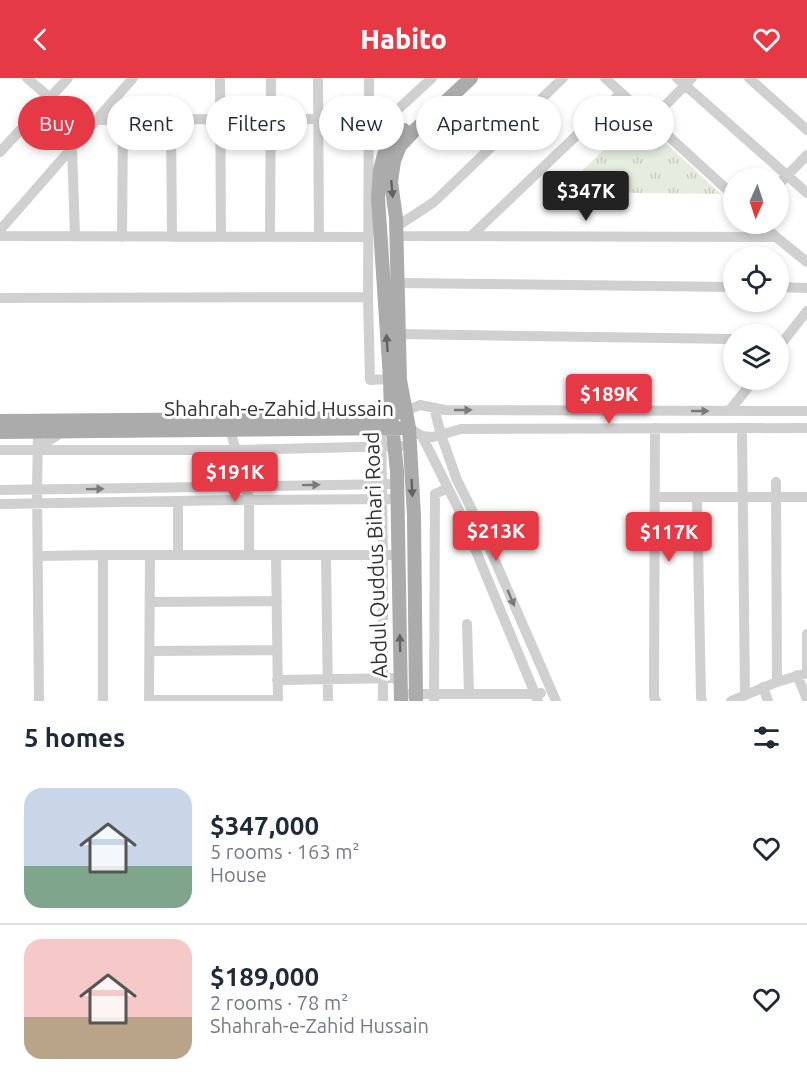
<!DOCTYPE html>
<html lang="en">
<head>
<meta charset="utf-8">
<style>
  body { margin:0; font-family:Ubuntu,sans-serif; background:#f2f2f3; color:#1f2937; height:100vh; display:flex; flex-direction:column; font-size:22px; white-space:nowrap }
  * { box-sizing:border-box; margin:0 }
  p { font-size:20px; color:#747a83 }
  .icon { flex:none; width:33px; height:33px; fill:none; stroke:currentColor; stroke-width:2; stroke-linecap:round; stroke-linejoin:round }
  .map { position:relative; height:623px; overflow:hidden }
  .sheet { display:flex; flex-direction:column; background:#fff; flex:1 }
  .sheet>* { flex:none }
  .guide { position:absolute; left:18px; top:18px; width:771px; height:54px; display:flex; gap:12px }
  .needle { width:39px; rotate:183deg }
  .buttons { position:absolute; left:723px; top:90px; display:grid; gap:12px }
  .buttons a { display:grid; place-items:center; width:66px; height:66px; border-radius:50%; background:#fff; box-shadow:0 3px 9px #0003; font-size:30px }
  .price { position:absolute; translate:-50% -51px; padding:0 14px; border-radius:6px; background:#e63946; color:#fff; font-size:20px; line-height:39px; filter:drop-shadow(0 2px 3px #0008) }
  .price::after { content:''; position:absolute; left:50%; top:36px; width:18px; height:14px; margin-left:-9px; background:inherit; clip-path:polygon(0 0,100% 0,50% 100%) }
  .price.current { background:#222; color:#fff }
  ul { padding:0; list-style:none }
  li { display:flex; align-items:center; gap:18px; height:150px; padding:0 24px }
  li+li { border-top:2px solid #e0e1e3 }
  li span { display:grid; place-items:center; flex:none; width:168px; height:120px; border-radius:18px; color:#555 }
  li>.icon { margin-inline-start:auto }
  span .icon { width:72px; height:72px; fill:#fffc; stroke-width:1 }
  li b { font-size:26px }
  h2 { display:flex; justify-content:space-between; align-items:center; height:72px; padding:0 24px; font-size:26px }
  .tag { padding:0 21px; border-radius:27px; background:#fff; box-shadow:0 3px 9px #0003; font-size:21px; line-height:54px }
  .tag.current { background:#e63946; color:#fff }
  header { display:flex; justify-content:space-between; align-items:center; height:78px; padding:0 24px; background:#e63946; color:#fff; font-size:27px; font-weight:800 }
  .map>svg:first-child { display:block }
  .park { fill:url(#park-tufts) }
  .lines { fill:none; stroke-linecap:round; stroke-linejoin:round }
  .minor { stroke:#d0d0d0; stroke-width:10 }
  .major { stroke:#ababab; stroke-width:14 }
  .oneway { fill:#636363 }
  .oneway2 { fill:#7a7a7a }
  .labels { text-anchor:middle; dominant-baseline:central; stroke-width:6; stroke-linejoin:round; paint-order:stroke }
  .street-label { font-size:21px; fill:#333; stroke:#fff }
</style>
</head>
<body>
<header><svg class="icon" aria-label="back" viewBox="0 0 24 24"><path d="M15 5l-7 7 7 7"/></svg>Habito<svg class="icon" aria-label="heart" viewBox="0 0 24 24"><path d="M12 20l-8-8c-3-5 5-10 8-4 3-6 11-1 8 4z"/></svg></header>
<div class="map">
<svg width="807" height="623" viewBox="0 0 807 623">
  <defs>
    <pattern id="park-tufts" width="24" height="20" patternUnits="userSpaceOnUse" patternTransform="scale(1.5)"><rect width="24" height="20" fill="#e6ecdf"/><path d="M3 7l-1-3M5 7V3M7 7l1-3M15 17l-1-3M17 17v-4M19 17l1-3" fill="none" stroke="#c6cbc0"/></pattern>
  </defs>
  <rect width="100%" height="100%" fill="#fff"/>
  <path class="park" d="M 638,39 L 721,116 L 560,114 Z"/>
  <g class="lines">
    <path class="minor" d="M 27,0 L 87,52
      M 220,0 L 221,159
      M 318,0 L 319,159
      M 369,0 L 368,219 L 370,302 L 390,301
      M 605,0 L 734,118
      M 677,0 L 807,115
      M 749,0 L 807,52
      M 171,41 L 172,159
      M 96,42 L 220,41 L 369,41
      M 651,42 L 692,0
      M 72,68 L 75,158
      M 393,73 L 369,58 L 432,0
      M 0,74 L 68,0
      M 778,107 L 807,77
      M 762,146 L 776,159 L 807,184
      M 396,149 L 434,124 L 563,0
      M 0,152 L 133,0
      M 0,158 L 368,159
      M 396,158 L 776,159
      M 471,158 L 621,15
      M 122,159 L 123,42
      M 270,159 L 271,0
      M 398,205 L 734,209
      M 778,209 L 807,210
      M 0,220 L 368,219
      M 399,256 L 734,261
      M 778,270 L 807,233
      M 434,330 L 441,357 L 457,402 L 479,446 L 556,623
      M 406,333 L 420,327 L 445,332 L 807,333
      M 729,333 L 754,302
      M 381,343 L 383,477 L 383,623
      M 409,350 L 422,358 L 433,359 L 461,351 L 807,350
      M 655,350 L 654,619 L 656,623
      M 742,350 L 745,616
      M 230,351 L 249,421 L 249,477
      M 38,352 L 37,412 L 39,623
      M 422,358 L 459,432 L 538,623
      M 0,372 L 235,372 L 401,368
      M 38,372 L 50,362 L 64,353
      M 776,404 L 777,604
      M 0,412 L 397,406
      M 655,419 L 807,419
      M 697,419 L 701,619 L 702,623
      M 0,426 L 235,422 L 397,421
      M 103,477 L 103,623
      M 178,477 L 178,423
      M 276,477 L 278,623
      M 326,477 L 328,623
      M 38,478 L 103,477 L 398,477
      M 150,524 L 277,523
      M 467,546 L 469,616
      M 150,573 L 277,572
      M 807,595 L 807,556
      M 797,597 L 807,621
      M 277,602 L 400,600
      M 763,609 L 768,623
      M 410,616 L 535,616 L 541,615
      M 149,622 L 278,622
      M 149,623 L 150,477
      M 434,623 L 435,416 L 448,410
      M 731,623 L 777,604 L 807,595"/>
    <path class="major" d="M 0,343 L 370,340 L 381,340 L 399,334
      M 0,354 L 401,350
      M 401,623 L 397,393 L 391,336 L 390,301 L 378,120 L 380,92 L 386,69 L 404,52
      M 416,623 L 414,438 L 409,350 L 400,302 L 396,140 L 391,104 L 394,83 L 400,68 L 415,52 L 471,0"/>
  </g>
  <defs><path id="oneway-solid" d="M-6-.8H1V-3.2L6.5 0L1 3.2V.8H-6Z" transform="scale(1.5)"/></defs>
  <g class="oneway">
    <use href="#oneway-solid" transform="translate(392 111) rotate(85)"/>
    <use href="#oneway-solid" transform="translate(387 265) rotate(-94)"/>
    <use href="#oneway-solid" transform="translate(412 410) rotate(87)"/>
    <use href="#oneway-solid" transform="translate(400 565) rotate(-91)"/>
  </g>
  <g class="oneway2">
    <use href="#oneway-solid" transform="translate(463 332)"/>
    <use href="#oneway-solid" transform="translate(700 333)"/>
    <use href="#oneway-solid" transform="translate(311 407) rotate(-1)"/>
    <use href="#oneway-solid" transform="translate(95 411) rotate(-1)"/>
    <use href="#oneway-solid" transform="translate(511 520) rotate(67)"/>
  </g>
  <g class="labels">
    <g class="street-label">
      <text x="279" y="330">Shahrah-e-Zahid Hussain</text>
      <text transform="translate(375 477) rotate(-92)">Abdul Quddus Bihari Road</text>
    </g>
  </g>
</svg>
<div class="buttons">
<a><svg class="needle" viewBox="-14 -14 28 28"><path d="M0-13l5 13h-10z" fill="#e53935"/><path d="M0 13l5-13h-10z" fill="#747a83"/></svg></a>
<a><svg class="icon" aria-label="locate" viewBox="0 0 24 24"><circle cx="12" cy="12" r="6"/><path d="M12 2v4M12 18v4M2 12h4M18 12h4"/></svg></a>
<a><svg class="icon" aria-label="layers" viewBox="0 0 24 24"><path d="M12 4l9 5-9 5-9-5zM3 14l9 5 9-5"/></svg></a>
</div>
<b class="price current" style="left:586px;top:144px">$347K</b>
<b class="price" style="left:609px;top:347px">$189K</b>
<b class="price" style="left:235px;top:425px">$191K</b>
<b class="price" style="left:496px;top:484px">$213K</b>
<b class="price" style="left:669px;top:485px">$117K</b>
<div class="guide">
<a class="tag current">Buy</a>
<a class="tag">Rent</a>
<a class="tag">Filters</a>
<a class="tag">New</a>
<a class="tag">Apartment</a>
<a class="tag">House</a>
</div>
</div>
<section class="sheet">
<h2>5 homes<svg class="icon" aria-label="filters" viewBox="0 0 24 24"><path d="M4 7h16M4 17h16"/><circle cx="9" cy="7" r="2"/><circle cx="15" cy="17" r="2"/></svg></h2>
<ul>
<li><span style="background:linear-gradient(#c9d6e8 65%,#7fa58c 0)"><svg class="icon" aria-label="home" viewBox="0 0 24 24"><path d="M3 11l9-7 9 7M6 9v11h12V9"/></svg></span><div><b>$347,000</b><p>5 rooms · 163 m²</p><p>House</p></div><svg class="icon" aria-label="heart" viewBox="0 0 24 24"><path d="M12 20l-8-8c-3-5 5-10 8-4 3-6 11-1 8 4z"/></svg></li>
<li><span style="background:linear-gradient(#f6c9c9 65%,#b9a48a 0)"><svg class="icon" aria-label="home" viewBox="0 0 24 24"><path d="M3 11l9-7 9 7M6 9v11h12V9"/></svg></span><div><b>$189,000</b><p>2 rooms · 78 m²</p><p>Shahrah-e-Zahid Hussain</p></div><svg class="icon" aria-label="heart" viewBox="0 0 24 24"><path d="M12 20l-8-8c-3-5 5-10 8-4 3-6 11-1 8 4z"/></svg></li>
</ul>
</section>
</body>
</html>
